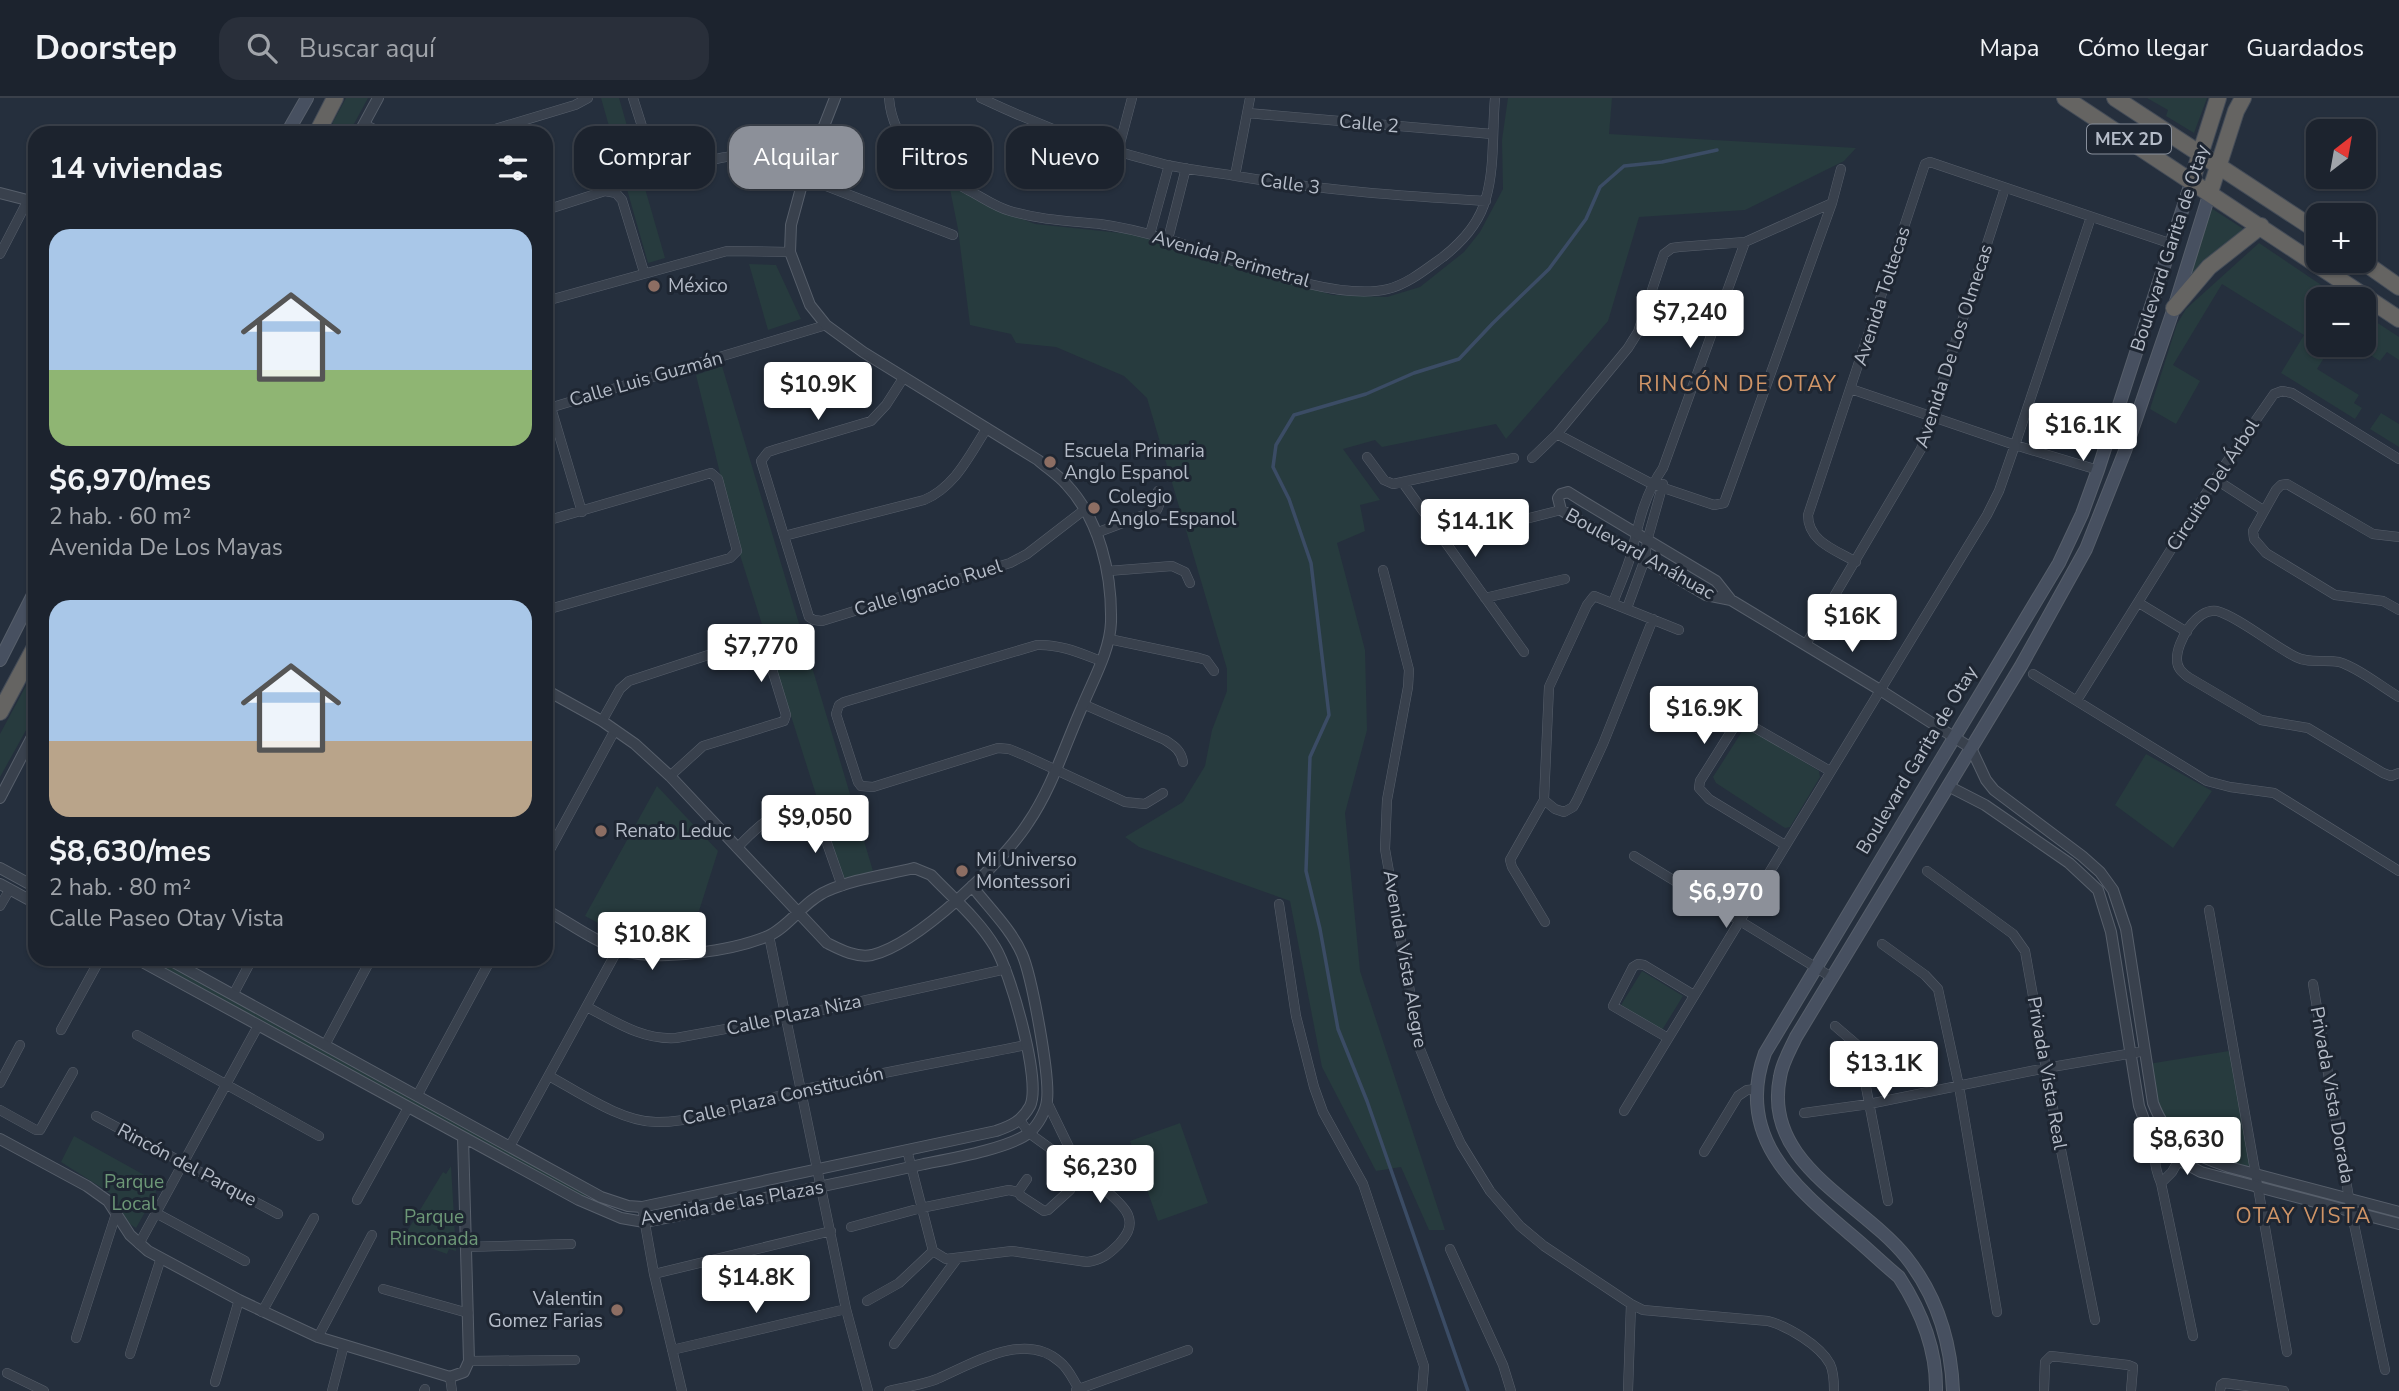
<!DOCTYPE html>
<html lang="es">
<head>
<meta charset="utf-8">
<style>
  body { margin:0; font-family:"Nunito Sans",sans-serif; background:#292f3a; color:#f1f3f6; height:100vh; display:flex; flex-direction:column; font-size:26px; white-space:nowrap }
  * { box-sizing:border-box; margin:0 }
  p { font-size:23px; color:#a0a4aa }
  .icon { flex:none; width:38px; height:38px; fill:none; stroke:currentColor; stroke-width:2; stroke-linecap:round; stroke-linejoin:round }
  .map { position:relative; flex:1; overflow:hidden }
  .drawer { position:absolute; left:28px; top:28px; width:525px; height:840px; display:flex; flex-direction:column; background:#1c232e; border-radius:21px; box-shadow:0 2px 5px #0004,0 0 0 2px #3a404a }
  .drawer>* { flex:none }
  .guide { position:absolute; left:574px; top:28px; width:665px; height:63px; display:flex; gap:14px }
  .needle { width:46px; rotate:31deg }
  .controls { position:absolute; left:2306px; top:21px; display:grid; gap:14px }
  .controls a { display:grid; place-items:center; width:70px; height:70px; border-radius:14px; background:#1c232e; box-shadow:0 2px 5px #0004,0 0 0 2px #3a404a; font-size:35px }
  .price { position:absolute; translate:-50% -60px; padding:0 16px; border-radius:7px; background:#fff; color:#222; font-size:23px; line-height:46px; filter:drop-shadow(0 2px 4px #0008) }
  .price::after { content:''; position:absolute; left:50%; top:42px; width:21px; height:16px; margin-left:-10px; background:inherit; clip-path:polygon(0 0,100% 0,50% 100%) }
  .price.active { background:#8c9099; color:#fff }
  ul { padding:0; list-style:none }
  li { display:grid; align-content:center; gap:14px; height:371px; padding:0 21px }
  li span { display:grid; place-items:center; height:217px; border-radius:21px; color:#555 }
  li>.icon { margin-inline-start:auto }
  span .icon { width:126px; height:126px; fill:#fffc; stroke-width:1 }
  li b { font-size:30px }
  h2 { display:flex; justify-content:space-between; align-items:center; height:84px; padding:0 21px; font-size:30px }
  .chip { padding:0 24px; border-radius:21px; background:#1c232e; box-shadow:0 2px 5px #0004,0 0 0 2px #3a404a; font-size:24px; line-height:63px }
  .chip.active { background:#8c9099; color:#fff }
  header { display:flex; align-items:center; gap:42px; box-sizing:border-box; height:98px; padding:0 35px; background:#1c232e; border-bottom:2px solid #3a404a }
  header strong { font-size:33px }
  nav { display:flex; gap:38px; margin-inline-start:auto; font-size:24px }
  .search { width:490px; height:63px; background:#292f3a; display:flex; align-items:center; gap:18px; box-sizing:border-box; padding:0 24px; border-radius:21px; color:#a0a4aa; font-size:26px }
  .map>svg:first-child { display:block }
  .green { fill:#273b3e }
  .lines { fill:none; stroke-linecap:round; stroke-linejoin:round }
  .stream { stroke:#3b4c65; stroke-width:3.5 }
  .minor-casing { stroke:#575f6b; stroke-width:10 }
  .tertiary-casing { stroke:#575f6b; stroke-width:12 }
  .secondary-casing { stroke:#575f6b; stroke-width:14 }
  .trunk-casing { stroke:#444c58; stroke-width:18 }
  .minor { stroke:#39414d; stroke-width:9 }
  .tertiary { stroke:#39414d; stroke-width:10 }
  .secondary { stroke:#475060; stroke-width:12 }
  .trunk { stroke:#656462; stroke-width:16 }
  .education-dot { fill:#8d6e63; stroke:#1e2632; stroke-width:2.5 }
  .labels { text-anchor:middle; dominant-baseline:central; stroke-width:6; stroke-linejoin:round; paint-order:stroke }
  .shield { fill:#1e2632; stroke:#888f9b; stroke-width:2 }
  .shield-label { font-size:18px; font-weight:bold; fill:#b5bcc8 }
  .street-label { font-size:19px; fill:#b5bcc8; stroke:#1e2632 }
  .poi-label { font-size:19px; fill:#b5bcc8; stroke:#1e2632; text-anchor:start }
  .park-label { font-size:19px; fill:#6d9877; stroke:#1e2632 }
  .neighbourhood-label { font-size:21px; letter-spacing:2px; fill:#d09567; stroke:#1e2632 }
</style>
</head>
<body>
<header>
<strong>Doorstep</strong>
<div class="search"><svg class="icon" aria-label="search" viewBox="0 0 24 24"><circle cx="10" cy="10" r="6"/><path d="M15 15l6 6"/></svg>Buscar aquí</div>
<nav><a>Mapa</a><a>Cómo llegar</a><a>Guardados</a></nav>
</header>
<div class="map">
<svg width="2399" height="1293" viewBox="0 0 2399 1293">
  <rect width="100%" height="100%" fill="#252f3d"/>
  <path class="green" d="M 346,0 L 368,0 L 349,35 L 330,35 L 333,24 Z
    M 601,0 L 619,0 L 665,160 L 648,165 Z
    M 1508,0 L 1612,0 L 1609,36 L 1856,50 L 1844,63 L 1745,112 L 1639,119 L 1608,223 L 1506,341 L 1496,326 L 1382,349 L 1375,342 L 1343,351 L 1380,402 L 1360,407 L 1365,433 L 1337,445 L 1365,552 L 1367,632 L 1345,715 L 1360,873 L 1445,1132 L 1429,1132 L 1401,1069 L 1376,1073 L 1322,969 L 1290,803 L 1139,749 L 1125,739 L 1183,704 L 1205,668 L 1212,632 L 1227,593 L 1227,571 L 1147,300 L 1124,278 L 1056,249 L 1016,245 L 1011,236 L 970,227 L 958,131 L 949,86 L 982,105 L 1035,126 L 1150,138 L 1332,197 L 1387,199 L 1420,189 L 1464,154 L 1480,134 L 1503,91 L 1502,42 Z
    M 2147,0 L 2207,0 L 2194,35 L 2166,18 L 2168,12 Z
    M 2211,110 L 2245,132 L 2188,184 Z
    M 2259,145 L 2342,201 L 2319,201 L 2319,247 L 2332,247 L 2317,271 L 2359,297 L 2354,305 L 2362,310 L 2355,321 L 2281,275 L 2304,237 L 2222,186 L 2173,267 L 2200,283 L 2176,326 L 2150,311 L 2177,226 L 2186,211 Z
    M 749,166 L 776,167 L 801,221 L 768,232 Z
    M 2364,216 L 2399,239 L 2399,262 L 2387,254 L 2380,263 L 2354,247 L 2364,247 Z
    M 722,268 L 873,773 L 843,782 L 740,457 L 696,277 Z
    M 2381,315 L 2399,326 L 2399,349 L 2370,331 Z
    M 35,571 L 35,616 L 0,679 L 0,636 Z
    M 1750,631 L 1819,673 L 1820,679 L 1790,729 L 1785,730 L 1716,685 L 1713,679 L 1743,632 Z
    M 2146,656 L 2212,693 L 2173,750 L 2115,707 Z
    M 657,688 L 718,753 L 699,813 L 689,815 L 681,847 L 628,841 L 585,818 Z
    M 141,861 L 156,861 L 591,1097 L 579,1099 Z
    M 1642,873 L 1683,898 L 1662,932 L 1621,907 Z
    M 2235,952 L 2255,1075 L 2206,1062 L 2159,1020 L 2148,966 Z
    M 1180,1025 L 1208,1105 L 1158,1123 L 1130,1043 Z
    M 74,1038 L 155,1083 L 156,1095 L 136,1130 L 128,1125 L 113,1097 L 61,1064 Z
    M 451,1068 L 456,1153 L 449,1151 L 447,1156 L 403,1140 L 443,1074 L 446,1076 Z"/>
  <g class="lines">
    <path class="stream" d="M 1468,1293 L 1367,1003 L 1338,931 L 1320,831 L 1306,773 L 1310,659 L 1329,617 L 1311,465 L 1289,401 L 1273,369 L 1276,347 L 1294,317 L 1366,296 L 1414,275 L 1459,261 L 1493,225 L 1549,171 L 1586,121 L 1600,89 L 1624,68 L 1662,64 L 1717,52"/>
    <defs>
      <path id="minor" d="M 633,0 L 653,63 L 661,72 C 681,77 706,61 726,59 C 738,57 748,59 759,62 L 953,137
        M 889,0 C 893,49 929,70 968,92 C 982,99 995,109 1010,113 C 1040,122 1070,123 1100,126 C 1122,129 1146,135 1167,141 C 1226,158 1330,205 1388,191 C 1408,186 1426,171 1443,159 C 1462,144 1480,124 1486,100 C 1495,69 1492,33 1495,0
        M 981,0 C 1040,28 1103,51 1167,67 C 1190,72 1213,74 1236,78 C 1319,92 1402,98 1486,103
        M 1247,15 L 1492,36
        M 364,26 L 382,35
        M 482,35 L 575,7 L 588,0
        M 1118,53 L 1132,0
        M 1235,78 L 1250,0
        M 546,112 L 605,93 L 616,95 L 622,102 L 644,174
        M 1150,136 L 1169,67
        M 1168,141 L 1186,70
        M 0,156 L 28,102
        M 546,203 L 727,153 L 790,154
        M 904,279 L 886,307 L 871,323 L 777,351 L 768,354 L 761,363 L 809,519 L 814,522 L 822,523 L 1010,465 L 1027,456 L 1084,412
        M 1851,291 L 2015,347 L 2098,372
        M 546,293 L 582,414
        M 546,311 L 826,227
        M 1557,336 L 1652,386 L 1714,407 L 1724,405 L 1832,105 L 1841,71
        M 1367,359 L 1384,382 L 1393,386 L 1514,360
        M 1532,360 L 1557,336 L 1628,250 L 1638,234 L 1664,156 L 1672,150 L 1679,149 L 1745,144 L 1832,105
        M 2215,381 L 2263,412
        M 1403,385 L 1524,554
        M 546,423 L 711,375 L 718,381 L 737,453 L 730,460 L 546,512
        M 1096,435 L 1157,412 L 1159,407 L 1158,393
        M 784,438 L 924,402 C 955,389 969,358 987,330
        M 2399,439 L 2373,436 L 2287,386 L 2281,387 L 2276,392 L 2253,433 L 2254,441 L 2266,455 L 2335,497 L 2383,503 L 2399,512
        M 1443,442 L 1561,412
        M 1856,464 C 1836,452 1808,444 1808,417 L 1925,66 L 1930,64 L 2172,146
        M 1383,472 L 1409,572 L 1408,589 L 1387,702 L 1385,751 L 1420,951 L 1441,1003 L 1461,1046 L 1490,1093 L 1520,1128 L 1544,1148 L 1631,1206 L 1643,1212 L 1768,1223 C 1787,1228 1820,1247 1830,1266 C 1834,1274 1834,1285 1834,1293
        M 1108,473 L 1172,468 L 1185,474 L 1190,485
        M 1485,500 L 1565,481
        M 1613,505 C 1619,488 1628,470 1632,453 C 1639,423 1645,396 1663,370 L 1745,144
        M 2139,505 L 2187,534
        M 1627,510 L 1645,461 L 1647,443 L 1663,386
        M 1109,541 L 1199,560 L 1206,562 L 1214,573
        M 1806,546 L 1921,351 L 2005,90
        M 1101,563 C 1080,555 1060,546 1037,547 L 844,604 L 839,607 L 836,616 L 858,684 L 861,688 L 873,689 L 998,650 L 1009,651 L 1026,658 L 1125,704 L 1145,706 L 1163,695
        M 2033,576 L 2207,683 L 2230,689 L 2274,695 L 2399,773
        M 2399,599 C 2382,589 2357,569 2339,564 C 2325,561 2309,566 2296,559 C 2275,549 2237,518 2217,513 C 2197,509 2176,544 2177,562 C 2177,570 2182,574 2188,579 L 2261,622 L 2308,630 L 2383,675 L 2391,678 L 2399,675
        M 2077,602 L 2215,381 L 2274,296 L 2282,293 L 2292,295 L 2399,361
        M 1083,606 L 1165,642 C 1174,648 1181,652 1183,664
        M 602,623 L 620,591 L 629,583 L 754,542 L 764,545 L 786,617 L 784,623 L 703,648 L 670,678
        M 1544,702 L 1555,711 L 1564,714 L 1573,709 L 1577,702 L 1603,646 L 1653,521
        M 1785,747 L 1709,701 L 1699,690 L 1700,683 L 1734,629 L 1739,624 L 1745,624 L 1830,673
        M 737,750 C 758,728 778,708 810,707 L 815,711 L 842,788
        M 1634,758 L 1833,880
        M 546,759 L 615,632
        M 1927,773 L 2013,836 L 2025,853 L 2056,1027 L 2095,1222
        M 1279,806 L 1296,918 L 1314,989 L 1323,1014 L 1363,1086 L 1424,1268 L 1422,1293
        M 0,808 L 10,791
        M 2209,812 L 2287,1254
        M 1545,824 L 1512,769 L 1510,762 L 1544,702 L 1549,589 L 1587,507 L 1594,498 L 1679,532
        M 769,838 L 846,1211 L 868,1293
        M 1882,846 L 1925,877 L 1938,891 L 1959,988 L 1997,1214
        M 2313,886 L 2351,1112 L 2385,1272
        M 233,897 L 252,861
        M 587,909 C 616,924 642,942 676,940 L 786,920 L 1006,871
        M 1835,928 L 1856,946 L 1860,958 L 1888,1103
        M 61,932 L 100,861
        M 137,937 L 319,1038
        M 1668,940 L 1613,908 L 1633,869 L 1638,866 L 1644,867 L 1694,897
        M 325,947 L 371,861
        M 549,978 C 579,994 621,1024 656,1024 C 697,1025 759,1002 801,992 C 876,976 951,962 1026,947
        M 0,985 L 20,947
        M 417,998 L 491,861
        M 1047,1004 L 1081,1074
        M 0,1012 L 36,1032 L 40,1032 L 73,974
        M 1624,1013 L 1987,417 L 1999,393 L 2015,347 L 2091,119
        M 1804,1015 L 1869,1006 L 2046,970 L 2145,953
        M 96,1018 L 278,1116
        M 2169,1035 C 2154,1055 2151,1061 2161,1085 L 2193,1238
        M 510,1048 L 618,851
        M 907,1052 L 933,1153
        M 1704,1054 L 1738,998 L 1747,992 L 1757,991
        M 2161,1085 L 2172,1074 L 2185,1051
        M 1018,1094 L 1027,1081
        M 357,1102 L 408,1010
        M 642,1109 L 654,1176 L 682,1293
        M 156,1115 L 245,1163
        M 851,1129 L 921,1110 L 1009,1092 L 1018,1094 L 1021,1098 L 1044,1113 L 1048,1112 L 1070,1092
        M 139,1146 L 258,928
        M 466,1149 L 571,1146
        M 1450,1151 L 1503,1267 L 1511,1293
        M 933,1153 L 946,1161 L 1012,1153 L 1087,1164 C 1102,1162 1109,1156 1119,1146 C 1126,1138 1133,1129 1128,1117 C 1120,1097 1050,1051 1029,1035 L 1020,1022
        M 654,1176 L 831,1133
        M 383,1191 L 468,1215
        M 867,1203 L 899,1185 L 933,1153
        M 262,1214 L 314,1120
        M 318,1239 L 372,1137
        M 76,1240 L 116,1116
        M 894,1246 L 956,1162
        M 672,1252 L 846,1211
        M 130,1256 L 161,1160
        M 469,1263 L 575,1262
        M 7,1275 L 44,1293
        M 450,1279 L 452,1293
        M 215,1284 L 239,1202
        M 1076,1292 L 1188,1252
        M 332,1293 L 344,1247
        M 424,1293 L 425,1291
        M 889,1293 C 905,1289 922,1287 937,1281 C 972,1266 1025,1232 1060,1264 C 1069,1271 1073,1282 1079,1291
        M 1628,1293 L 1631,1206
        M 2044,1293 L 2045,1264 L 2051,1258 L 2128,1267 L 2133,1269 L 2131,1293
        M 2220,1293 L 2221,1287 L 2224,1285 L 2284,1293"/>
      <path id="tertiary" d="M 359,35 L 378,0
        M 0,95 L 35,104
        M 1731,502 L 1716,483 L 1584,404 L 1568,394 L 1561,396 L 1558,400 L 1561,412 L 1706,497 L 1731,502 L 1880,592 L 1971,650 L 1986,682 L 1994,692 L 2082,758 L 2100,774 L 2113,792 L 2126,831 L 2153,1005 C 2168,1044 2191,1057 2229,1069 L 2399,1114
        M 546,592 L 602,623 L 635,646 L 670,678 L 827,845 C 841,852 856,860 872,857 C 918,846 1003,764 1028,725 C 1052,690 1065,647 1082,609 C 1093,582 1110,553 1111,524 C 1112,476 1100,422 1066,386 C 1058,377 1047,370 1038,362 L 863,254 L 826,227 L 810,207 L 790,154 L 791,127 L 804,79 L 835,0
        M 1948,688 L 1985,707 L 2069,765 L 2098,792 L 2111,834 L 2139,1008 L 2146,1027 L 2151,1039 L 2167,1056 L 2201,1074 L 2399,1126
        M 0,700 L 35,633
        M 0,770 L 35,789
        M 0,786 L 35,805
        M 137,861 L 579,1102 L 621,1120 L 644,1124 C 738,1106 831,1087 924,1066 C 949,1061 1012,1050 1030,1034 C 1038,1027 1046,1013 1047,1002 C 1050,978 1032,879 1022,856 C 1011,831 989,810 972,788
        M 168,861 L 601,1099 L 628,1108 L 642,1109 L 996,1033 C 1011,1028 1022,1023 1030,1008 C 1042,984 1010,873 995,849 C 979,822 953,800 931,777 L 914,770 C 886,777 853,781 827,793 C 804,803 789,829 768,838 C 732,853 657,864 621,852 C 595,844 570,825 546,812
        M 0,1041 L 87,1088 L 108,1103 L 130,1137 L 148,1153 L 239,1202 L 318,1239 L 450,1279 L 464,1274 L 469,1263 L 463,1039"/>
      <path id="secondary" d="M 287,35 L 307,0
        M 0,562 L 35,493
        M 1936,1293 C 1937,1251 1921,1213 1899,1179 C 1882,1165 1867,1150 1850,1136 C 1792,1087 1735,1037 1765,955 L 2059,465 L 2082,416 L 2098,372 L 2192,82
        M 1953,1293 C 1951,1243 1937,1198 1906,1159 C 1861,1103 1762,1066 1780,979 C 1782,965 1790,952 1796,939 L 2021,568 L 2086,451 L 2125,353 L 2174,210 L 2210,94"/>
      <path id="trunk" d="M 2065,0 L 2399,221
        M 2115,0 L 2319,134
        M 317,35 L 335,0
        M 2192,82 L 2218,0
        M 2210,94 L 2236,13 L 2243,0
        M 2362,163 L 2399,189
        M 2174,210 L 2209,169 L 2261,128
        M 0,614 L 35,549"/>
    </defs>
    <use href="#minor" class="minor-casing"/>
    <use href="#tertiary" class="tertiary-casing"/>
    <use href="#secondary" class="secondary-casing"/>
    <use href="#trunk" class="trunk-casing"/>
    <use href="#minor" class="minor"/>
    <use href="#tertiary" class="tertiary"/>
    <use href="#secondary" class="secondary"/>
    <use href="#trunk" class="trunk"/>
  </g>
  <g class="education-dot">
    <circle cx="654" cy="188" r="7"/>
    <circle cx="1050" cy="364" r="7"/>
    <circle cx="1094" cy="410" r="7"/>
    <circle cx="601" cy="733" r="7"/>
    <circle cx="962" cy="773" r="7"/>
    <circle cx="617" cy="1212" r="7"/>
  </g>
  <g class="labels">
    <rect class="shield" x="2087" y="26.5" width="84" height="29" rx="5"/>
    <g class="shield-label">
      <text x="2129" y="41">MEX 2D</text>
    </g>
    <g class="street-label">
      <text transform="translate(1369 26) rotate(5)">Calle 2</text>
      <text transform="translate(1290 86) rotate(8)">Calle 3</text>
      <text transform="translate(2170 150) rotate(-72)">Boulevard Garita de Otay</text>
      <text transform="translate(1231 161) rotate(16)">Avenida Perimetral</text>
      <text transform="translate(1882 198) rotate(-72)">Avenida Toltecas</text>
      <text transform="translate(1954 248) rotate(-72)">Avenida De Los Olmecas</text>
      <text transform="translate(646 281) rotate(-16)">Calle Luis Guzmán</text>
      <text transform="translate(2213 387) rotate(-57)">Circuito Del Árbol</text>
      <text transform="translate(1640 456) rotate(29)">Boulevard Anáhuac</text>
      <text transform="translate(928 490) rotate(-17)">Calle Ignacio Ruel</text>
      <text transform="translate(1917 662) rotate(-59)">Boulevard Garita de Otay</text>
      <text transform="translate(1405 861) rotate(80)">Avenida Vista Alegre</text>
      <text transform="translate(794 917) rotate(-12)">Calle Plaza Niza</text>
      <text transform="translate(2047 975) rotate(80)">Privada Vista Real</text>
      <text transform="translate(2332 997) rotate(80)">Privada Vista Dorada</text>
      <text transform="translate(783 998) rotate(-13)">Calle Plaza Constitución</text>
      <text transform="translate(187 1067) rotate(28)">Rincón del Parque</text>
      <text transform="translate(732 1105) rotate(-10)">Avenida de las Plazas</text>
    </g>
    <g class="poi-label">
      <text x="668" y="188">México</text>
      <text x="1064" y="353">Escuela Primaria<tspan x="1064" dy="22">Anglo Espanol</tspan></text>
      <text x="1108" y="399">Colegio<tspan x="1108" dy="22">Anglo-Espanol</tspan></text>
      <text x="615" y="733">Renato Leduc</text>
      <text x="976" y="762">Mi Universo<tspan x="976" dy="22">Montessori</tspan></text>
      <text x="603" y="1201" text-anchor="end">Valentin<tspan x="603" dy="22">Gomez Farias</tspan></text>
    </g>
    <g class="park-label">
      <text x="134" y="1084">Parque<tspan x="134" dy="22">Local</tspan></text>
      <text x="434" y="1119">Parque<tspan x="434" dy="22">Rinconada</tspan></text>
    </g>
    <g class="neighbourhood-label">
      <text x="1738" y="286">RINCÓN DE OTAY</text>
      <text x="2304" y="1118">OTAY VISTA</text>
    </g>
  </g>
</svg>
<div class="controls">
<a><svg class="needle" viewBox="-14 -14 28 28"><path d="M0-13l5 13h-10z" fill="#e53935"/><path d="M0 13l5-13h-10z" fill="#a0a4aa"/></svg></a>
<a>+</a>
<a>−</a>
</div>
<b class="price" style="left:1690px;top:252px">$7,240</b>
<b class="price" style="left:818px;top:324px">$10.9K</b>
<b class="price" style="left:2083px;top:365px">$16.1K</b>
<b class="price" style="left:1475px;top:461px">$14.1K</b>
<b class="price" style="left:1852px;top:556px">$16K</b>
<b class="price" style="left:761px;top:586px">$7,770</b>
<b class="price" style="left:1704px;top:648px">$16.9K</b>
<b class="price" style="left:815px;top:757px">$9,050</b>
<b class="price active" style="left:1726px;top:832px">$6,970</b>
<b class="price" style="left:652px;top:874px">$10.8K</b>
<b class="price" style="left:1884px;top:1003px">$13.1K</b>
<b class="price" style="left:2187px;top:1079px">$8,630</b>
<b class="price" style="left:1100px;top:1107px">$6,230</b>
<b class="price" style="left:756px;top:1217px">$14.8K</b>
<div class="guide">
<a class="chip">Comprar</a>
<a class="chip active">Alquilar</a>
<a class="chip">Filtros</a>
<a class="chip">Nuevo</a>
</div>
<section class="drawer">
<h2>14 viviendas<svg class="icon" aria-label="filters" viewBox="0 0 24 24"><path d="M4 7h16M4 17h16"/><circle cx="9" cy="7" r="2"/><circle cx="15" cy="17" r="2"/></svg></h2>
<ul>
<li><span style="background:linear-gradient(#a9c7e8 65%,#8fb573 0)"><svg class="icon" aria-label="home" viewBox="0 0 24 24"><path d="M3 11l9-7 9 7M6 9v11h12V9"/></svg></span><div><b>$6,970/mes</b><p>2 hab. · 60 m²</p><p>Avenida De Los Mayas</p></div></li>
<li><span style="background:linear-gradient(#a9c7e8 65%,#b9a48a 0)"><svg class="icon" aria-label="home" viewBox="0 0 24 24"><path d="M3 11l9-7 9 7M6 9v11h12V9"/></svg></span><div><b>$8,630/mes</b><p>2 hab. · 80 m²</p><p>Calle Paseo Otay Vista</p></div></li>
</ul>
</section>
</div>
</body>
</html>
